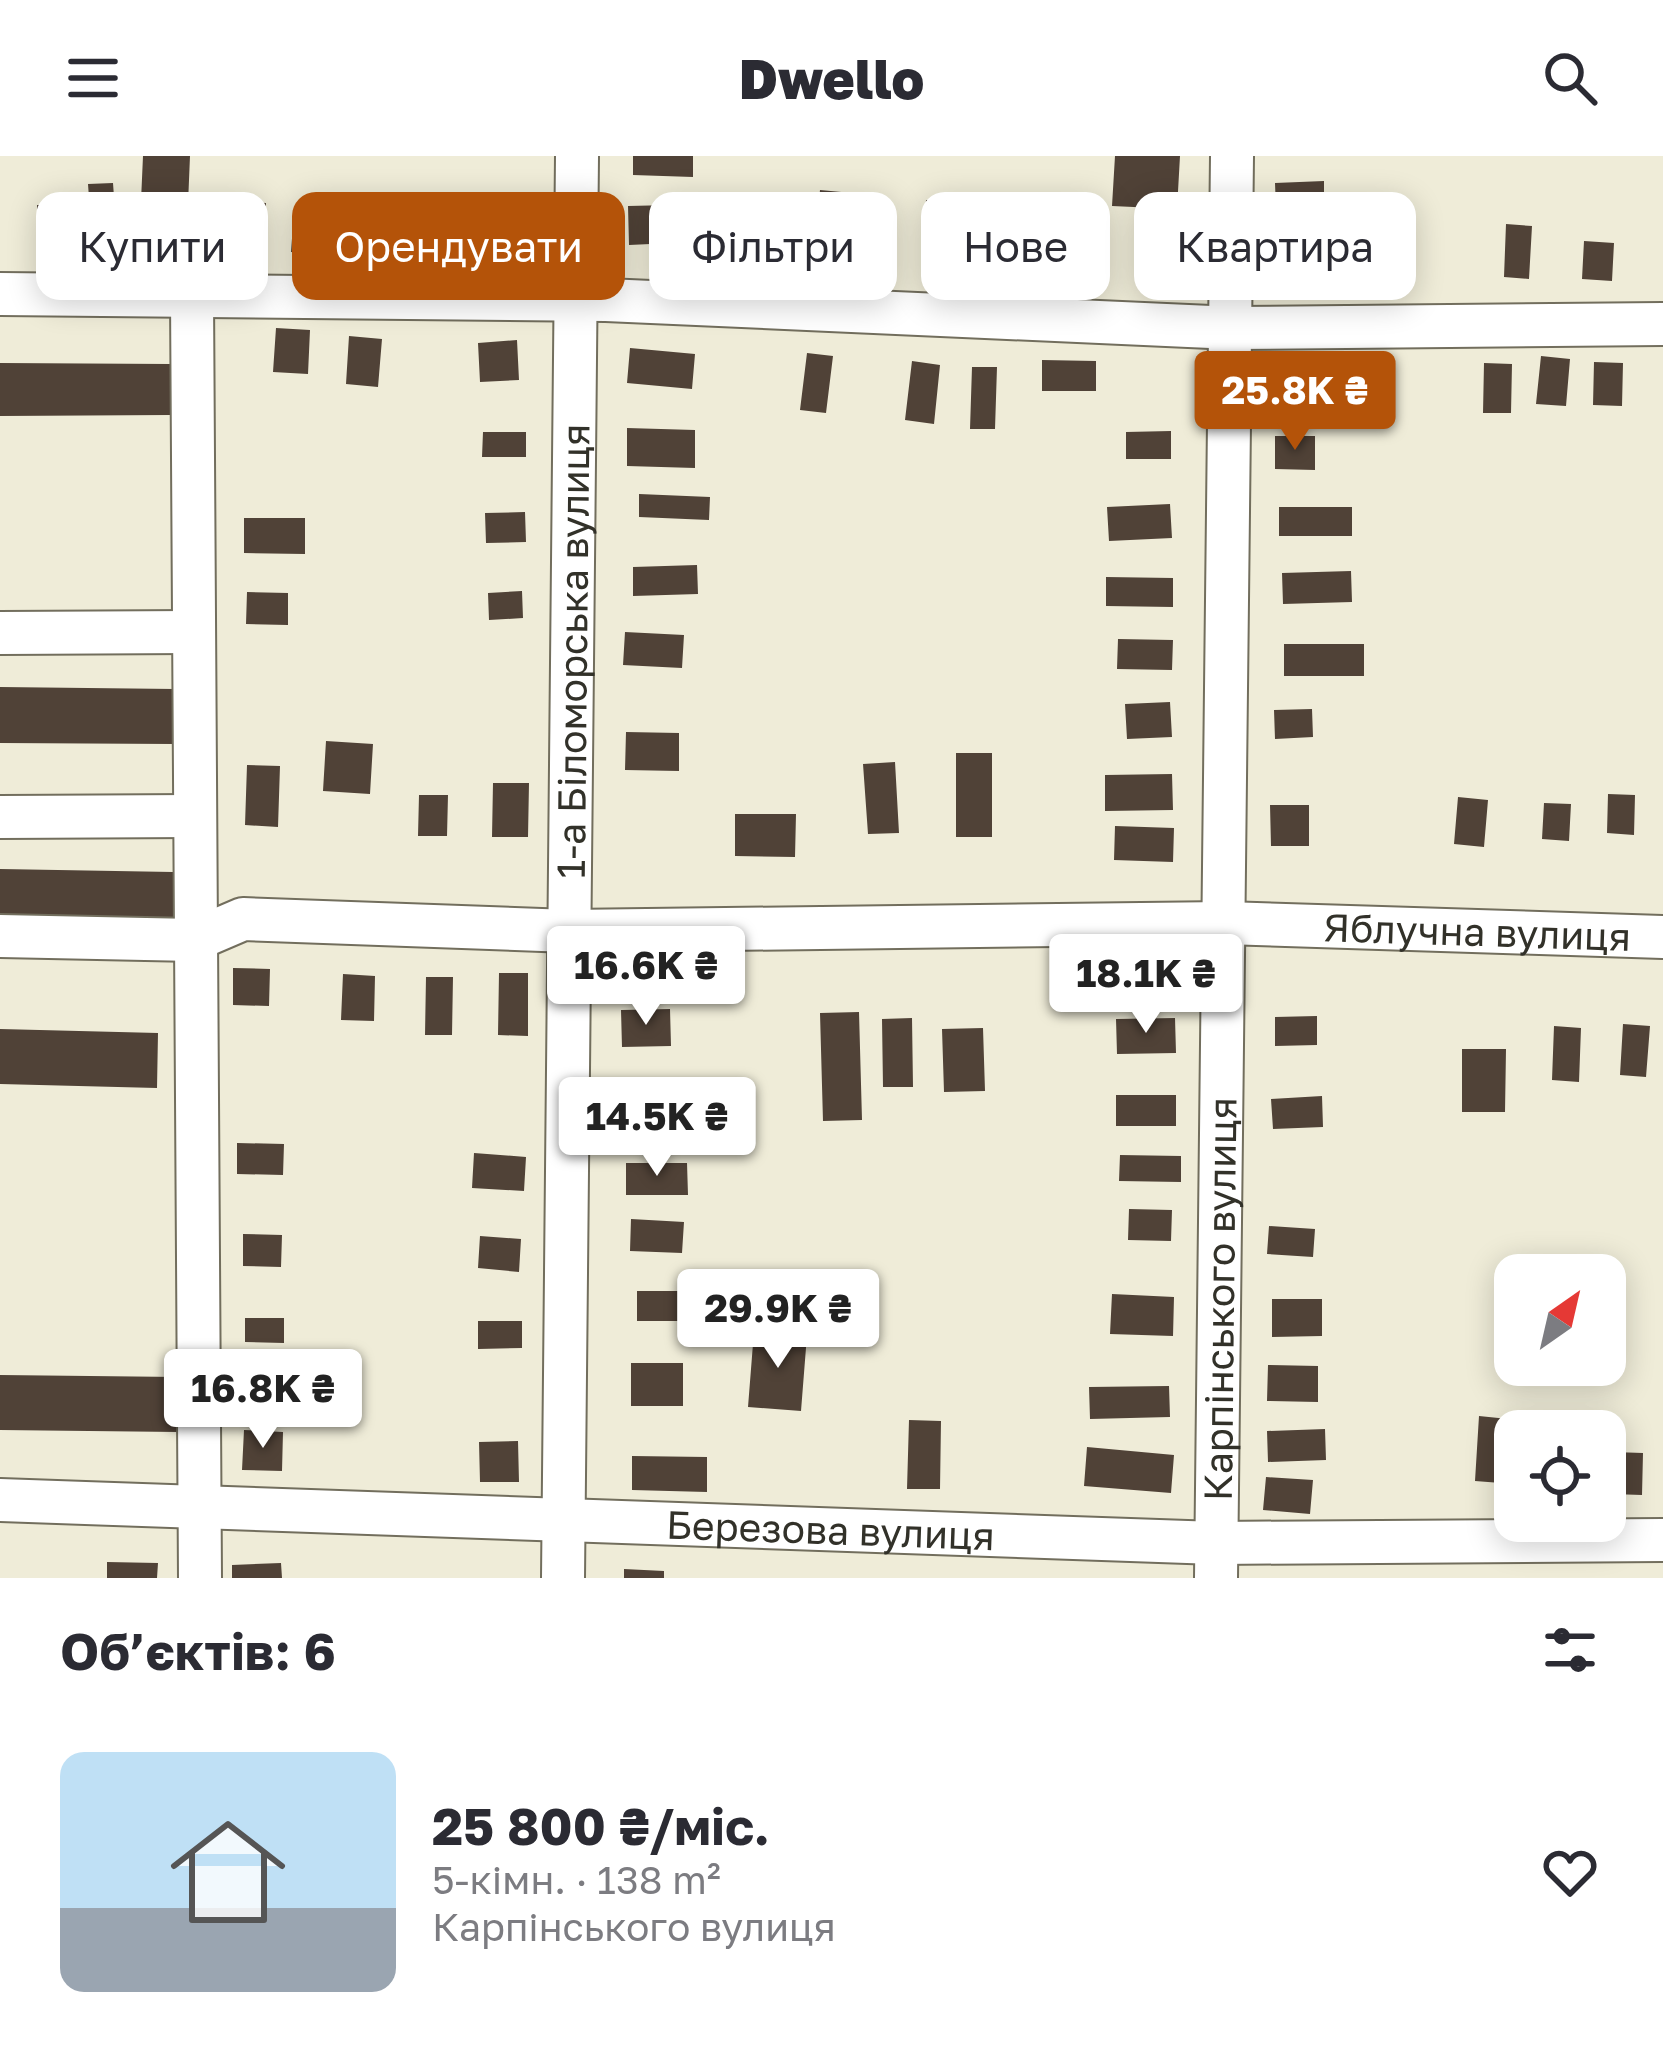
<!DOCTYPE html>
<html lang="uk">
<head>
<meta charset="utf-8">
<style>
  body { margin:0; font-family:"Golos Text",sans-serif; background:#f7f7f7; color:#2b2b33; height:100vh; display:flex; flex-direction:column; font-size:45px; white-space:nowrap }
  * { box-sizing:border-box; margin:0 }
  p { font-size:39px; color:#7c7c81 }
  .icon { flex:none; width:66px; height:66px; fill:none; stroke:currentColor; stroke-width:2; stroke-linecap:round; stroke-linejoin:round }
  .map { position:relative; height:1422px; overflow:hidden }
  .drawer { display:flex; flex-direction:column; background:#fff; flex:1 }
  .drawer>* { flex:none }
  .guide { position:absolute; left:36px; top:36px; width:1593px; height:108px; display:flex; gap:24px }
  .needle { width:78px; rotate:34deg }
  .tools { position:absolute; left:1494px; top:1098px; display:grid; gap:24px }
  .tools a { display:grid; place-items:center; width:132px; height:132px; border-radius:24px; background:#fff; box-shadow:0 6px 30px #0003; font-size:60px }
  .price { position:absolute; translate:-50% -102px; padding:0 27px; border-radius:12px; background:#fff; color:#222; font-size:39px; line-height:78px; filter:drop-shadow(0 3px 6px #0008) }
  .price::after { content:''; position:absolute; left:50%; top:72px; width:36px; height:27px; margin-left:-18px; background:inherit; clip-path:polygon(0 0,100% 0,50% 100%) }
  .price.on { background:#b45309; color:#fff }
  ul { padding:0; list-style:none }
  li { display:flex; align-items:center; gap:36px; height:300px; padding:0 60px }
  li+li { border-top:3px solid #e1e1e2 }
  li span { display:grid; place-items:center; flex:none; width:336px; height:240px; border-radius:24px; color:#555 }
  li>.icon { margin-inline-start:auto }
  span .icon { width:144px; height:144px; fill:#fffc; stroke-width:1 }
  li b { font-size:51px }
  h2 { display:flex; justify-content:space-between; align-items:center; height:144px; padding:0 60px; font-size:51px }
  .chip { padding:0 42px; border-radius:24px; background:#fff; box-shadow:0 6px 30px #0003; font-size:42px; line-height:108px }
  .chip.on { background:#b45309; color:#fff }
  header { display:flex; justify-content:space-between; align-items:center; height:156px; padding:0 60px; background:#fff; font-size:54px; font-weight:800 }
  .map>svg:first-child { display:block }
  .building { fill:#504237 }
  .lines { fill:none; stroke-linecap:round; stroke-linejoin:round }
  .minor-casing { stroke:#726e5d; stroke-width:46 }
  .minor { stroke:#fff; stroke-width:42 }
  .labels { text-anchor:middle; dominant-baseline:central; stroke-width:12; stroke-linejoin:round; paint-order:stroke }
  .street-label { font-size:39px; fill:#323129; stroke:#fdf9e5 }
</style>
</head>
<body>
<header><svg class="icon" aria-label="menu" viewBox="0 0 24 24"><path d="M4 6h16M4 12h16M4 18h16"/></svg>Dwello<svg class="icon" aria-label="search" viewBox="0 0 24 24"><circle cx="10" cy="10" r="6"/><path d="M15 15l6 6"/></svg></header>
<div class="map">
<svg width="1663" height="1422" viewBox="0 0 1663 1422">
  <rect width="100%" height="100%" fill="#efecd8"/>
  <path class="building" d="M 143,0 L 190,0 L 188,48 L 141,45 Z
    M 633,0 L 693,0 L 693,21 L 633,19 Z
    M 1115,0 L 1180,0 L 1177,53 L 1112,50 Z
    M 1324,25 L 1324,53 L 1276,54 L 1275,27 Z
    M 113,27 L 116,69 L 91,70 L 88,28 Z
    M 820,34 L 852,37 L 846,97 L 814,94 Z
    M 926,44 L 960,45 L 958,100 L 924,98 Z
    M 237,45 L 266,47 L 263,93 L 234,91 Z
    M 37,49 L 67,49 L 67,93 L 37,93 Z
    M 671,49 L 672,87 L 629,89 L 628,50 Z
    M 350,54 L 384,58 L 380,100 L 345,96 Z
    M 294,55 L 325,57 L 322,98 L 291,96 Z
    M 463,60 L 521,60 L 522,98 L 464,98 Z
    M 1003,64 L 1032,65 L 1030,114 L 1001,112 Z
    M 1506,68 L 1532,70 L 1529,123 L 1504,121 Z
    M 1327,71 L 1328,101 L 1276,103 L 1275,73 Z
    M 1584,85 L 1614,87 L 1612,125 L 1582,123 Z
    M 1137,89 L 1184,90 L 1184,113 L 1137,112 Z
    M 276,172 L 310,174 L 308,218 L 273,216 Z
    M 349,180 L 382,183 L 378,231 L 346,228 Z
    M 517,184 L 519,224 L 480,226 L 478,187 Z
    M 630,192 L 695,198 L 692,233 L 627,227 Z
    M 807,197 L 833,200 L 826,257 L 800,254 Z
    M 1541,200 L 1570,203 L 1566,250 L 1536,248 Z
    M 1042,204 L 1096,205 L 1096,235 L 1042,235 Z
    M 912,205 L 940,209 L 934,268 L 905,264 Z
    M 1274,205 L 1329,205 L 1329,246 L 1274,246 Z
    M 1594,206 L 1623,207 L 1622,250 L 1593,249 Z
    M 0,207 L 170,208 L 170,259 L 0,260 Z
    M 1484,207 L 1512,208 L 1511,257 L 1483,257 Z
    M 972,211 L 997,211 L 995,273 L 970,273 Z
    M 627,272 L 695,274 L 695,312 L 627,310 Z
    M 1171,275 L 1171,303 L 1126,303 L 1126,276 Z
    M 483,276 L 526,276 L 526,301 L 482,301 Z
    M 1275,280 L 1315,280 L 1315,314 L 1275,313 Z
    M 639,338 L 710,341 L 709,364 L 639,361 Z
    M 1170,348 L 1172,382 L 1109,385 L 1107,351 Z
    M 1279,351 L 1352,351 L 1352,380 L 1279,380 Z
    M 525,356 L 526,386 L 486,387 L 485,357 Z
    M 244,362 L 305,362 L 305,398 L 244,397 Z
    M 697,409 L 698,438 L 633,440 L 633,411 Z
    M 1351,415 L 1352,446 L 1283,448 L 1282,417 Z
    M 1106,421 L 1173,422 L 1173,451 L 1106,450 Z
    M 522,435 L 523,462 L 489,464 L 488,437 Z
    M 247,436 L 288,437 L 288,469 L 246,468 Z
    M 625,476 L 684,479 L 682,512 L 623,509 Z
    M 1118,483 L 1173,484 L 1172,514 L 1117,513 Z
    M 1284,488 L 1364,488 L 1364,520 L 1284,520 Z
    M 0,531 L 175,533 L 174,588 L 0,587 Z
    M 1170,546 L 1172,581 L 1127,583 L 1125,548 Z
    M 1312,553 L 1313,581 L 1275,583 L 1274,554 Z
    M 626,576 L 679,577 L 679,615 L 625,614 Z
    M 326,585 L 373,588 L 370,638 L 323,635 Z
    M 956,597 L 992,597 L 992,681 L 956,681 Z
    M 895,606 L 899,677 L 868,678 L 863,608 Z
    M 247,609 L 280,610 L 278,671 L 245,669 Z
    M 1172,618 L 1173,654 L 1105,655 L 1105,619 Z
    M 493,627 L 529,627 L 528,681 L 492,681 Z
    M 1608,638 L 1635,639 L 1634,679 L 1607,677 Z
    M 419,639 L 448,639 L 447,680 L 418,680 Z
    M 1458,641 L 1488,644 L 1484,691 L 1454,688 Z
    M 1544,647 L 1571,648 L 1569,685 L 1542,683 Z
    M 1270,649 L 1309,649 L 1309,690 L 1271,690 Z
    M 735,658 L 796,658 L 795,701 L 735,700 Z
    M 1115,670 L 1174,672 L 1173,706 L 1114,704 Z
    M 0,713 L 173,716 L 173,766 L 0,763 Z
    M 233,812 L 270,813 L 269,850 L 233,849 Z
    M 499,817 L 528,817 L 528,880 L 498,879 Z
    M 343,818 L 375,820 L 374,865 L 341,864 Z
    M 426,821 L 453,821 L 452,879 L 425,879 Z
    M 670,853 L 671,890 L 622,891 L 621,854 Z
    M 859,856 L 862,964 L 823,965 L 820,857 Z
    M 1317,860 L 1317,889 L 1275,890 L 1275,861 Z
    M 912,862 L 913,931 L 883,931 L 882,863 Z
    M 1175,862 L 1176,897 L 1117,898 L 1116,863 Z
    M 1623,868 L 1650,870 L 1646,921 L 1620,919 Z
    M 1554,870 L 1581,872 L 1579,926 L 1552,924 Z
    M 983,872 L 985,935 L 944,936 L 942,873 Z
    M 0,873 L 158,877 L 157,932 L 0,928 Z
    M 1462,893 L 1506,893 L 1505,956 L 1462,956 Z
    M 677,929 L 679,965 L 626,967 L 623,932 Z
    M 1116,939 L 1176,939 L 1176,970 L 1116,970 Z
    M 1322,940 L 1323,971 L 1273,973 L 1271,943 Z
    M 237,987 L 284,988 L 283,1019 L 237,1018 Z
    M 474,997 L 526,1001 L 524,1035 L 472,1032 Z
    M 1120,999 L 1181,1000 L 1181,1026 L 1119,1025 Z
    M 626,1007 L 687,1007 L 688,1039 L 626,1039 Z
    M 1129,1053 L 1172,1054 L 1171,1085 L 1128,1084 Z
    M 631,1063 L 684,1066 L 682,1097 L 630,1095 Z
    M 1269,1070 L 1315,1073 L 1313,1101 L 1267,1098 Z
    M 243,1078 L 282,1079 L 281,1111 L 243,1110 Z
    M 480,1080 L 521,1083 L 519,1116 L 478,1112 Z
    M 637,1135 L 692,1135 L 691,1165 L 637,1165 Z
    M 1112,1138 L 1174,1141 L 1173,1180 L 1110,1178 Z
    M 1272,1143 L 1322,1143 L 1322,1180 L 1272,1181 Z
    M 245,1162 L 284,1162 L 284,1187 L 245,1186 Z
    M 478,1165 L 522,1165 L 522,1192 L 478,1193 Z
    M 754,1175 L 807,1179 L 801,1255 L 748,1251 Z
    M 631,1207 L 683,1207 L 683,1250 L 631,1250 Z
    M 1268,1209 L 1318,1210 L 1318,1246 L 1267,1245 Z
    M 0,1219 L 179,1221 L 178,1276 L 0,1274 Z
    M 1169,1230 L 1170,1261 L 1090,1263 L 1089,1231 Z
    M 1479,1260 L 1518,1264 L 1514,1328 L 1475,1325 Z
    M 909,1264 L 941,1265 L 940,1333 L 907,1333 Z
    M 1325,1273 L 1326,1304 L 1268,1306 L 1267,1275 Z
    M 244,1274 L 283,1276 L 282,1315 L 242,1314 Z
    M 518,1285 L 519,1326 L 480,1326 L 479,1286 Z
    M 1087,1291 L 1174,1299 L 1171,1337 L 1084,1330 Z
    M 1613,1296 L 1643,1297 L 1642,1339 L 1612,1338 Z
    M 632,1300 L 707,1301 L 707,1336 L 632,1334 Z
    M 1266,1321 L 1313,1324 L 1310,1358 L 1263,1354 Z
    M 107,1406 L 158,1407 L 157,1422 L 107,1422 Z
    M 281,1407 L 282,1422 L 232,1422 L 232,1409 Z
    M 624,1413 L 664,1415 L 664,1422 L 624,1422 Z"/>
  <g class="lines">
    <defs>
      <g id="minor">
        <path d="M 0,138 L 606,144 L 1233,172 L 1663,168"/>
        <path d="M 192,141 L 200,1422"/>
        <path d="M 0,477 L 193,476"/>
        <path d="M 0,661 L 194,660"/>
        <path id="s1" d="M 0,780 L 194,784 L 243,763 L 569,775 L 1225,767 L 1663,781"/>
        <path id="s2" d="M 0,1344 L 1216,1387 L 1663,1384"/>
        <path id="s3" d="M 563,1422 L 577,0"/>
        <path id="s4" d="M 1216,1422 L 1232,0"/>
      </g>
    </defs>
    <use href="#minor" class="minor-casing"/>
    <use href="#minor" class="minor"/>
  </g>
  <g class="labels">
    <g class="street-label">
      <text stroke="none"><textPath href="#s3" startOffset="927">1-а Біломорська вулиця</textPath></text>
      <text stroke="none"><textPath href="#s1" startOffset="1482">Яблучна вулиця</textPath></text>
      <text stroke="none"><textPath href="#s4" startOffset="279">Карпінського вулиця</textPath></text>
      <text stroke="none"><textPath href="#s2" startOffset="831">Березова вулиця</textPath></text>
    </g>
  </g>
</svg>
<div class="tools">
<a><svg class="needle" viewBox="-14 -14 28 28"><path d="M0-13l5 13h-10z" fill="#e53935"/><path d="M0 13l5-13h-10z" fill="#7c7c81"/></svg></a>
<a><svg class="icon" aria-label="locate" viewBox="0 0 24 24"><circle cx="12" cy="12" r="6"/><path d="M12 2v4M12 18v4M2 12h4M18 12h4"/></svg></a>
</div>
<b class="price on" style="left:1295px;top:297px">25.8K ₴</b>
<b class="price" style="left:646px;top:872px">16.6K ₴</b>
<b class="price" style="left:1146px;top:880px">18.1K ₴</b>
<b class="price" style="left:657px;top:1023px">14.5K ₴</b>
<b class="price" style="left:778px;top:1215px">29.9K ₴</b>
<b class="price" style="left:263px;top:1295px">16.8K ₴</b>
<div class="guide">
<a class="chip">Купити</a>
<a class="chip on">Орендувати</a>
<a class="chip">Фільтри</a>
<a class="chip">Нове</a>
<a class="chip">Квартира</a>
</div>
</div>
<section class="drawer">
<h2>Об’єктів: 6<svg class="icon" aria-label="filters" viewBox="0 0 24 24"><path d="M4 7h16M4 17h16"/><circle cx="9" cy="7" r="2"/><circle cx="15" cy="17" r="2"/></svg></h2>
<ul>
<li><span style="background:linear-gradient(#bfe0f5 65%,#9aa5b1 0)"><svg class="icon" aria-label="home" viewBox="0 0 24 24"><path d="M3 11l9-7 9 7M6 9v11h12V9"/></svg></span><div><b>25 800 ₴/міс.</b><p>5-кімн. · 138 m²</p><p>Карпінського вулиця</p></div><svg class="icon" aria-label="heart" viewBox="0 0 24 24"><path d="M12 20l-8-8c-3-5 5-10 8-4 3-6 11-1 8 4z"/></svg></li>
</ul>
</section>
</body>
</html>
